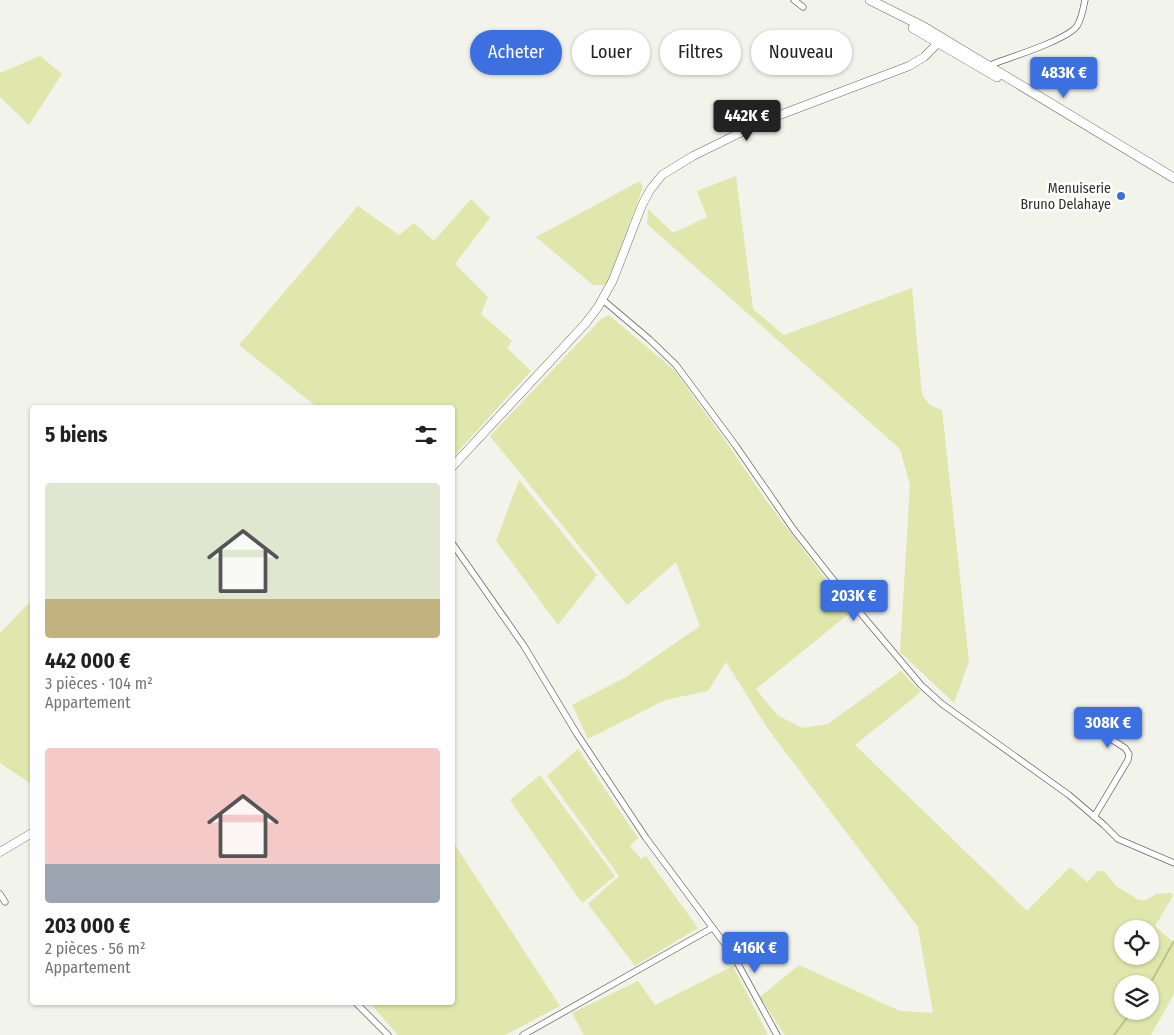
<!DOCTYPE html>
<html lang="fr">
<head>
<meta charset="utf-8">
<style>
  body { margin:0; font-family:"Fira Sans Condensed",sans-serif; background:#f6f6f6; color:#202124; height:100vh; display:flex; flex-direction:column; font-size:19px; white-space:nowrap }
  * { box-sizing:border-box; margin:0 }
  p { font-size:16px; color:#757577 }
  .icon { flex:none; width:28px; height:28px; fill:none; stroke:currentColor; stroke-width:2; stroke-linecap:round; stroke-linejoin:round }
  .map { position:relative; flex:1; overflow:hidden }
  .side { position:absolute; left:30px; top:405px; width:425px; height:600px; display:flex; flex-direction:column; background:#fff; border-radius:5px; box-shadow:0 1px 4px #0004 }
  .side>* { flex:none }
  .guide { position:absolute; left:470px; top:30px; width:475px; height:45px; display:flex; gap:10px }
  .buttons { position:absolute; left:1114px; top:920px; display:grid; gap:10px }
  .buttons a { display:grid; place-items:center; width:45px; height:45px; border-radius:50%; background:#fff; box-shadow:0 1px 4px #0004; font-size:25px }
  .price { position:absolute; translate:-50% -42px; padding:0 11px; border-radius:5px; background:#3c6fdf; color:#fff; font-size:16px; line-height:32px; filter:drop-shadow(0 1px 2px #0008) }
  .price::after { content:''; position:absolute; left:50%; top:30px; width:15px; height:11px; margin-left:-8px; background:inherit; clip-path:polygon(0 0,100% 0,50% 100%) }
  .price.current { background:#222; color:#fff }
  ul { padding:0; list-style:none }
  li { display:grid; align-content:center; gap:10px; height:265px; padding:0 15px }
  li span { display:grid; place-items:center; height:155px; border-radius:5px; color:#555 }
  li>.icon { margin-inline-start:auto }
  span .icon { width:90px; height:90px; fill:#fffc; stroke-width:1 }
  li b { font-size:21px }
  h2 { display:flex; justify-content:space-between; align-items:center; height:60px; padding:0 15px; font-size:21px }
  .pill { padding:0 18px; border-radius:22px; background:#fff; box-shadow:0 1px 4px #0004; font-size:18px; line-height:45px }
  .pill.current { background:#3c6fdf; color:#fff }
  .map>svg:first-child { display:block }
  .green { fill:#e0e7ac; fill-rule:evenodd }
  .lines { fill:none; stroke-linecap:round; stroke-linejoin:round }
  .stream { stroke:#bdc484; stroke-width:2 }
  .minor-casing { stroke:#6a6b63; stroke-width:7 }
  .tertiary-casing { stroke:#6a6b63; stroke-width:9 }
  .secondary-casing { stroke:#6a6b63; stroke-width:10 }
  .minor { stroke:#fff; stroke-width:5.5 }
  .tertiary { stroke:#fff; stroke-width:8 }
  .secondary { stroke:#fff; stroke-width:9 }
  .poi-dot { fill:#3c6fdf; stroke:#fff; stroke-width:2 }
  .labels { text-anchor:middle; dominant-baseline:central; stroke-width:5; stroke-linejoin:round; paint-order:stroke }
  .poi-label { font-size:14px; fill:#2e2f2b; stroke:#fff; text-anchor:end }
</style>
</head>
<body>
<div class="map">
<svg width="1174" height="1035" viewBox="0 0 1174 1035">
  <rect width="100%" height="100%" fill="#f2f3ea"/>
  <path class="green" d="M 40,56 L 62,74 L 29,125 L 0,97 L 0,73 Z
    M 736,176 L 753,309 L 784,335 L 912,288 L 922,395 L 930,405 L 942,410 L 969,661 L 954,703 L 900,652 L 910,485 L 900,449 L 647,224 L 648,209 L 673,233 L 707,217 L 697,191 Z
    M 640,181 L 643,187 L 608,282 L 603,285 L 593,285 L 536,237 Z
    M 471,199 L 490,218 L 455,264 L 488,297 L 481,314 L 512,341 L 507,348 L 531,371 L 453,457 L 452,408 L 317,407 L 239,345 L 358,206 L 399,235 L 414,223 L 434,241 Z
    M 609,315 L 675,371 L 722,436 L 768,503 L 851,612 L 756,689 L 777,715 L 802,728 L 828,724 L 901,671 L 921,692 L 855,745 L 1027,911 L 1070,867 L 1087,882 L 1098,871 L 1103,871 L 1107,874 L 1116,886 L 1139,900 L 1146,900 L 1156,894 L 1171,893 L 1173,896 L 1155,926 L 1174,943 L 1174,994 L 1151,1035 L 785,1035 L 782,1031 L 760,997 L 799,965 L 900,1011 L 933,1013 L 918,927 L 768,729 L 726,662 L 708,691 L 665,700 L 588,739 L 572,705 L 626,677 L 700,626 L 676,562 L 627,605 L 490,436 L 601,319 ZM 1122,929 L 1150,929 L 1150,956 L 1122,956 ZM 1122,984 L 1150,984 L 1150,1011 L 1122,1011 Z
    M 519,480 L 597,575 L 558,625 L 496,541 Z
    M 29,603 L 32,607 L 32,783 L 31,784 L 0,763 L 0,633 Z
    M 578,749 L 638,838 L 630,846 L 641,859 L 646,856 L 698,928 L 635,966 L 588,904 L 619,876 L 547,776 Z
    M 540,775 L 615,876 L 582,903 L 510,800 Z
    M 453,842 L 560,1006 L 505,1035 L 398,1035 L 370,1003 L 452,1002 Z
    M 733,966 L 768,1035 L 584,1035 L 572,1013 L 638,981 L 655,1005 Z"/>
  <g class="lines">
    <path class="stream" d="M 1150,984 L 1174,941
      M 1114,1035 L 1132,1011"/>
    <defs>
      <path id="minor" d="M 794,0 L 803,7
        M 992,68 L 993,64 C 1011,57 1067,40 1077,26 C 1082,18 1083,9 1085,0
        M 603,300 L 649,339 L 676,365 L 736,446 L 794,530 L 846,596 L 921,685 L 942,704 L 1069,795 L 1104,825 L 1118,839 L 1174,863
        M 452,543 L 524,646 L 577,734 L 646,838 L 733,955 L 777,1035
        M 1093,734 L 1100,732 L 1125,748 L 1129,754 L 1128,760 L 1094,817
        M 1108,737 L 1116,722
        M 0,894 L 5,902
        M 355,1002 L 388,1035
        M 523,1035 L 712,928"/>
      <path id="tertiary" d="M 452,467 L 585,324 L 598,307 L 613,280 L 642,205 L 650,190 L 662,175 L 693,156 L 764,121 L 909,66 L 924,57 L 938,43
        M 0,852 L 32,833"/>
      <path id="secondary" d="M 870,0 L 924,27 L 1174,178
        M 913,28 L 997,77"/>
    </defs>
    <use href="#minor" class="minor-casing"/>
    <use href="#tertiary" class="tertiary-casing"/>
    <use href="#secondary" class="secondary-casing"/>
    <use href="#minor" class="minor"/>
    <use href="#tertiary" class="tertiary"/>
    <use href="#secondary" class="secondary"/>
  </g>
  <circle class="poi-dot" cx="1121" cy="196" r="5"/>
  <g class="labels">
    <g class="poi-label">
      <text x="1111" y="188">Menuiserie<tspan x="1111" dy="16">Bruno Delahaye</tspan></text>
    </g>
  </g>
</svg>
<div class="buttons">
<a><svg class="icon" aria-label="locate" viewBox="0 0 24 24"><circle cx="12" cy="12" r="6"/><path d="M12 2v4M12 18v4M2 12h4M18 12h4"/></svg></a>
<a><svg class="icon" aria-label="layers" viewBox="0 0 24 24"><path d="M12 4l9 5-9 5-9-5zM3 14l9 5 9-5"/></svg></a>
</div>
<b class="price" style="left:1064px;top:99px">483K €</b>
<b class="price current" style="left:747px;top:142px">442K €</b>
<b class="price" style="left:854px;top:622px">203K €</b>
<b class="price" style="left:1108px;top:749px">308K €</b>
<b class="price" style="left:755px;top:974px">416K €</b>
<div class="guide">
<a class="pill current">Acheter</a>
<a class="pill">Louer</a>
<a class="pill">Filtres</a>
<a class="pill">Nouveau</a>
</div>
<section class="side">
<h2>5 biens<svg class="icon" aria-label="filters" viewBox="0 0 24 24"><path d="M4 7h16M4 17h16"/><circle cx="9" cy="7" r="2"/><circle cx="15" cy="17" r="2"/></svg></h2>
<ul>
<li><span style="background:linear-gradient(#dfe7d0 75%,#c2b280 0)"><svg class="icon" aria-label="home" viewBox="0 0 24 24"><path d="M3 11l9-7 9 7M6 9v11h12V9"/></svg></span><div><b>442 000 €</b><p>3 pièces · 104 m²</p><p>Appartement</p></div></li>
<li><span style="background:linear-gradient(#f6c9c9 75%,#9aa5b1 0)"><svg class="icon" aria-label="home" viewBox="0 0 24 24"><path d="M3 11l9-7 9 7M6 9v11h12V9"/></svg></span><div><b>203 000 €</b><p>2 pièces · 56 m²</p><p>Appartement</p></div></li>
</ul>
</section>
</div>
</body>
</html>
